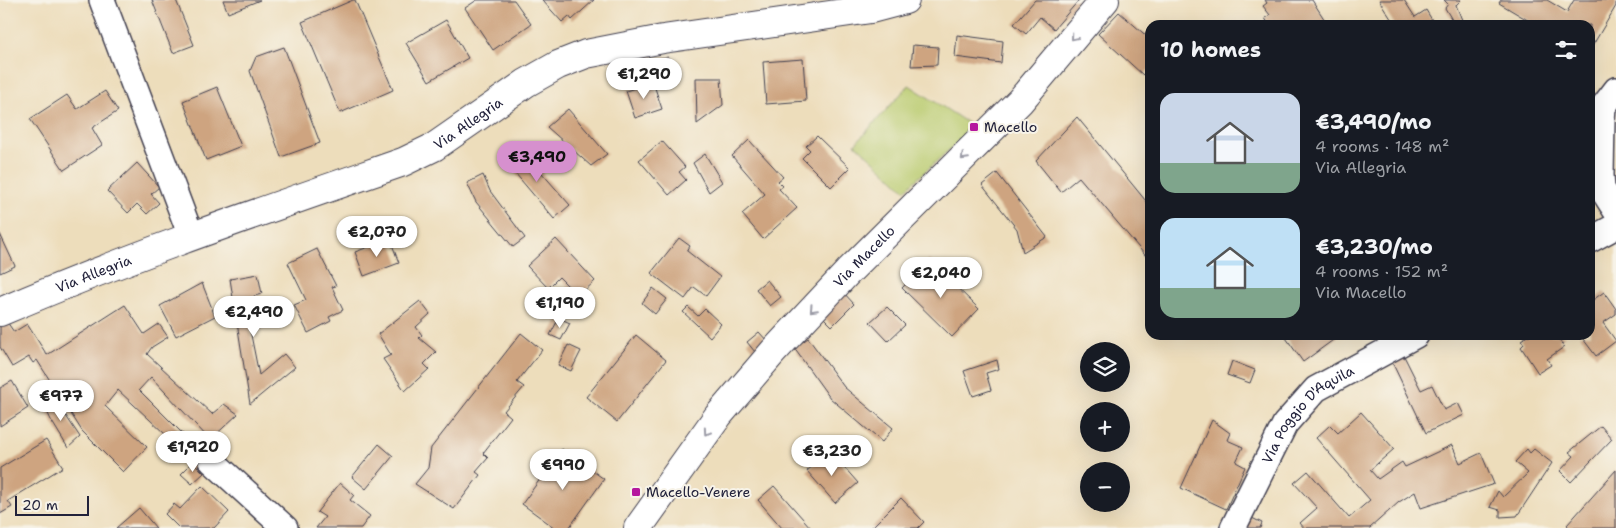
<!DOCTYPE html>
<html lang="en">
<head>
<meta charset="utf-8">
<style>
  body { margin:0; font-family:"Shantell Sans",sans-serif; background:#242831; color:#f1f3f6; height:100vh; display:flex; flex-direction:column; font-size:19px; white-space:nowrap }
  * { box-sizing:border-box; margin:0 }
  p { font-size:16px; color:#9ea1a6 }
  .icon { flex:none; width:28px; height:28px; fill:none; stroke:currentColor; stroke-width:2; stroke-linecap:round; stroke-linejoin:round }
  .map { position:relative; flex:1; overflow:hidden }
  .details { position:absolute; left:1145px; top:20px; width:450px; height:320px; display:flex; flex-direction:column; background:#171b24; border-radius:15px; box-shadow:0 5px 20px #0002 }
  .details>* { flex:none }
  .fabs { position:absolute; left:1080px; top:342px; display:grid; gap:10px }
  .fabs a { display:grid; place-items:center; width:50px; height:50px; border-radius:50%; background:#171b24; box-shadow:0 5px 20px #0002; font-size:25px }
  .scale { position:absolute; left:15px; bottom:12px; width:74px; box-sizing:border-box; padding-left:5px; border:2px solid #22223b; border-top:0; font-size:14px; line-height:18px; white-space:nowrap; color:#22223b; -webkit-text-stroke:4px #f7f3e8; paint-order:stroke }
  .price { position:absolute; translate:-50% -42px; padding:0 11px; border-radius:18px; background:#fff; color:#222; font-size:16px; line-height:32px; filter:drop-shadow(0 1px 2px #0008) }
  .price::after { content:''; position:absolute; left:50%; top:30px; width:15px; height:11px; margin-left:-8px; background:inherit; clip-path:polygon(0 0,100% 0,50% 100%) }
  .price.on { background:#d690ce; color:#111 }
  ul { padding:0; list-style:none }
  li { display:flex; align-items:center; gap:15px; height:125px; padding:0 15px }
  li span { display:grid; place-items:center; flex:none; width:140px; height:100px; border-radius:15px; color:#555 }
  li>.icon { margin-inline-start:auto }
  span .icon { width:60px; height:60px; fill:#fffc; stroke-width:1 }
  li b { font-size:21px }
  h2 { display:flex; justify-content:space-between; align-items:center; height:60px; padding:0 15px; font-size:21px }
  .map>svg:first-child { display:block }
  .green { fill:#b9cb6e; stroke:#6e7654 }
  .building { fill:#cea480 }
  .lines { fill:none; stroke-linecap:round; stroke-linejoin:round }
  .street-casing { stroke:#403e4e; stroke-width:28 }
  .secondary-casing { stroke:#403e4e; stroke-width:30 }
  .street { stroke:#fff; stroke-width:25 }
  .secondary { stroke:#fff; stroke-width:28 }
  .oneway { stroke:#9c9ca7 }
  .poi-dot { fill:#b5179e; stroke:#f7f3e8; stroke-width:2 }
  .labels { text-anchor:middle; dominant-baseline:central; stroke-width:4; stroke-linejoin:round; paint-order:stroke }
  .street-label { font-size:14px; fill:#22223b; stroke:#f7f3e8 }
  .poi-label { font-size:14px; fill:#22223b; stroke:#f7f3e8; text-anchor:start }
</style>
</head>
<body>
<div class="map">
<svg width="1616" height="528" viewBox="0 0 1616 528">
  <rect width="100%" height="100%" fill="#f7f3e8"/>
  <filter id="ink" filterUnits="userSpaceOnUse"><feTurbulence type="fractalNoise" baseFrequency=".02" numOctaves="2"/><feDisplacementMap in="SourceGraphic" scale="10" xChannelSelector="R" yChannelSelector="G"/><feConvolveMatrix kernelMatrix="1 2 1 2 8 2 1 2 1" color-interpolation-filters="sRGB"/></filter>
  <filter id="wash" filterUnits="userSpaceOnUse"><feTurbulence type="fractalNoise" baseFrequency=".0096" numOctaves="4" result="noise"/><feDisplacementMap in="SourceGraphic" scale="20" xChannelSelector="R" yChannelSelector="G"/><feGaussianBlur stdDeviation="1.12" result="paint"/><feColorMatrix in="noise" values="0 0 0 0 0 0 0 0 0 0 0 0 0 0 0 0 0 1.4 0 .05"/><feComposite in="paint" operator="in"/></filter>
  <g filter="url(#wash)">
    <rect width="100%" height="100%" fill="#edddbb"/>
    <path class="green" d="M 909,85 L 974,127 L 905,190 L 855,144 Z"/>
    <g id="blocks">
      <path class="building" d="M 152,0 L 176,0 L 194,45 L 173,53 Z
        M 223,0 L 260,0 L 228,13 Z
        M 353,0 L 355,0 L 393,90 L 340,113 L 302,22 Z
        M 477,0 L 514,0 L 531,24 L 493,50 L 465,8 Z
        M 542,0 L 594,0 L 572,20 L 569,16 L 562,22 Z
        M 1035,0 L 1079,0 L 1054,29 L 1040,17 L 1026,34 L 1014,24 Z
        M 1265,0 L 1312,0 L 1328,25 L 1269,25 L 1265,18 L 1270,15 L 1263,6 L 1267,3 Z
        M 1379,0 L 1404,0 L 1415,17 L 1426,10 L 1435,25 L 1395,25 Z
        M 1444,0 L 1461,0 L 1456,5 L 1464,25 L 1455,25 L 1445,8 L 1448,4 Z
        M 1501,0 L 1547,0 L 1567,12 L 1574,0 L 1616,0 L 1616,6 L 1590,50 L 1590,25 L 1536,25 L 1499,3 Z
        M 1119,12 L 1150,39 L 1150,69 L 1143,75 L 1098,34 Z
        M 446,20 L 468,58 L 429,81 L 406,43 Z
        M 957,35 L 1003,41 L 1001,63 L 955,57 Z
        M 913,45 L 938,47 L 937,65 L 911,66 Z
        M 284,47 L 320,143 L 281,157 L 250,71 L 256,57 Z
        M 668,57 L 670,73 L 656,77 L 648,60 Z
        M 803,59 L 806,101 L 766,104 L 763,62 Z
        M 696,78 L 721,78 L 723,105 L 697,124 Z
        M 653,82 L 662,109 L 635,118 L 626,91 Z
        M 217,87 L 241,146 L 206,160 L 183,101 Z
        M 105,91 L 118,111 L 92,128 L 102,145 L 64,170 L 30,119 L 67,95 L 77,109 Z
        M 568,109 L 607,154 L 591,166 L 547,127 Z
        M 1077,117 L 1150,206 L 1150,261 L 1079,177 L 1061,192 L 1036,161 Z
        M 817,136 L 850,168 L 831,187 L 802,158 L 810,150 L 806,146 Z
        M 749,140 L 783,177 L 778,181 L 783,186 L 779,189 L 797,208 L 763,239 L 742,214 L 765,194 L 732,156 Z
        M 662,141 L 685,167 L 679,172 L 686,180 L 669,195 L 639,160 Z
        M 519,147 L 570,205 L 554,219 L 504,160 Z
        M 705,154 L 722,182 L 709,192 L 693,163 Z
        M 137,163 L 159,187 L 151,194 L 159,203 L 147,214 L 137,204 L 128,213 L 107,191 Z
        M 997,173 L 1047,237 L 1023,252 L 1017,229 L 982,185 Z
        M 483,175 L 490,191 L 525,238 L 513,247 L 476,202 L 467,183 Z
        M 0,234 L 15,266 L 0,273 Z
        M 679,238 L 690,246 L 687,251 L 720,277 L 706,296 L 694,287 L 685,299 L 651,273 Z
        M 390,239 L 399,263 L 364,276 L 355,252 Z
        M 556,239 L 595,281 L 580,295 L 585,301 L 576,315 L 557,296 L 568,286 L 559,277 L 548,288 L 527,266 Z
        M 317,249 L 336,286 L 332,287 L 343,310 L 329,317 L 331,321 L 308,333 L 294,305 L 306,300 L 288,263 Z
        M 929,260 L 979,309 L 952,337 L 902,288 Z
        M 258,274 L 262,294 L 254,296 L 259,328 L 250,330 L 259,375 L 284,354 L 295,367 L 250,404 L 230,279 Z
        M 767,280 L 781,297 L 770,306 L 756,289 Z
        M 202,283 L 215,316 L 176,336 L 160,306 Z
        M 653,288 L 667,299 L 655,314 L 642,303 Z
        M 843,292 L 854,304 L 832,326 L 821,315 Z
        M 1604,292 L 1616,309 L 1616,314 L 1603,323 L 1616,341 L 1596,356 L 1580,335 L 1590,335 L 1590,302 Z
        M 420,301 L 430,314 L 416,327 L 422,335 L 419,338 L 436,352 L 424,364 L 429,369 L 405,391 L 383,359 L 391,355 L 378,334 Z
        M 125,305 L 144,334 L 159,324 L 168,337 L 152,347 L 147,354 L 212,414 L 224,404 L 238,414 L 210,440 L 151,377 L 139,390 L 189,440 L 180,448 L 118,390 L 105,406 L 147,447 L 123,472 L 82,431 L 37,360 L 33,363 L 29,357 L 12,367 L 0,347 L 0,326 L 7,322 L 14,332 L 27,324 L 47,355 Z
        M 688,307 L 698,316 L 705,309 L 721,324 L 710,337 L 683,312 Z
        M 887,307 L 905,325 L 888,341 L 870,322 Z
        M 559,318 L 570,323 L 561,340 L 550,335 Z
        M 759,332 L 767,341 L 755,352 L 747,342 Z
        M 521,333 L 542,350 L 517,382 L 524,387 L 504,411 L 511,417 L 483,453 L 488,458 L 476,472 L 480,475 L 454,509 L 415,484 L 428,468 L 431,448 Z
        M 636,335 L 666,360 L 617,422 L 586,397 Z
        M 1284,335 L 1340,335 L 1303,362 Z
        M 1529,335 L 1566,335 L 1559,340 L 1564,347 L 1547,359 L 1551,365 L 1538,373 L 1521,347 L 1524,344 L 1521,340 Z
        M 808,338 L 844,387 L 893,428 L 882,442 L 830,398 L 794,348 Z
        M 568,345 L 581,351 L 571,371 L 558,365 Z
        M 1404,356 L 1421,390 L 1432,385 L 1444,410 L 1458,403 L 1464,415 L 1426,433 L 1392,362 Z
        M 997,360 L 999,369 L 986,373 L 991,390 L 973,396 L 964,371 Z
        M 1232,361 L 1255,370 L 1250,383 L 1227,375 Z
        M 12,381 L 28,408 L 0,426 L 0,388 Z
        M 56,397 L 64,413 L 80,437 L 68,448 L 51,420 L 43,403 Z
        M 1361,412 L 1394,449 L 1370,470 L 1378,479 L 1402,462 L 1405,467 L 1452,445 L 1460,463 L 1481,453 L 1494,484 L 1421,508 L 1415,492 L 1399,502 L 1370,528 L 1304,528 L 1300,523 L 1317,508 L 1294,483 L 1308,471 L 1349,518 L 1370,500 L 1316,438 L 1330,425 L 1338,433 Z
        M 1212,420 L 1230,433 L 1227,440 L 1243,447 L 1236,462 L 1245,467 L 1226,509 L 1181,488 Z
        M 1601,426 L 1612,439 L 1571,482 L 1560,471 L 1574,456 L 1569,452 Z
        M 46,440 L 63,467 L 8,501 L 12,507 L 0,514 L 0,468 Z
        M 379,444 L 393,456 L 366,489 L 352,477 Z
        M 562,449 L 604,479 L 569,528 L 555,528 L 522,504 Z
        M 1527,449 L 1530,453 L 1534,449 L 1552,463 L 1517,516 L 1500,517 L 1500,510 L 1490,507 L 1498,491 L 1503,497 L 1528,473 L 1515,462 Z
        M 830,451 L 858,483 L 835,503 L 807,471 Z
        M 193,462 L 204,473 L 192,484 L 181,474 Z
        M 1616,470 L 1616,528 L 1570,528 L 1567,525 Z
        M 340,483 L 354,495 L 350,500 L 370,516 L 361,528 L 316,528 L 325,517 L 317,512 Z
        M 202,486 L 229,512 L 214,528 L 179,528 L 165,514 L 174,504 L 180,509 Z
        M 774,486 L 811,528 L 782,528 L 758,500 Z
        M 901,498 L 924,522 L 918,528 L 871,528 Z
        M 139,508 L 156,528 L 116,528 Z
        M 1248,516 L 1262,523 L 1260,528 L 1242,528 Z"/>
    </g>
  </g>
  <g filter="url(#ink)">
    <use href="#blocks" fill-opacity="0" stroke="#403e4e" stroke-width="1"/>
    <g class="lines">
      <defs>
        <g id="street">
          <path d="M 102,0 L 191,236"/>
          <path d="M 1616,90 L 1603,107 L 1602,121 L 1601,175 L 1602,189 L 1616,211"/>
          <path d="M 1590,240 L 1616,226"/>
          <path d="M 212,461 L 285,528"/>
          <path id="s1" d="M 1233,528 L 1285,424 L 1316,389 L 1416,335"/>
        </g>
        <g id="secondary">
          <path id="s2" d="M 0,312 C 132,255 268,209 403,162 L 434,147 L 526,83 L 558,65 L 586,54 L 663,39 L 871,9 L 905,0"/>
          <path id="s3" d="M 638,528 L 718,416 L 773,352 L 848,272 L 1020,101 L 1105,0"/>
        </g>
      </defs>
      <use href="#street" class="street-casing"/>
      <use href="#secondary" class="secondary-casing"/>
      <use href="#street" class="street"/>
      <use href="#secondary" class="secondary"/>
    </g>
    <defs><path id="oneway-chevron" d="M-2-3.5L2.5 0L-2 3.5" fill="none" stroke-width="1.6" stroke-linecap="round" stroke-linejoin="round" transform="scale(1.25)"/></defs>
    <g class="oneway">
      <use href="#oneway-chevron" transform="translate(1074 37) rotate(130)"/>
      <use href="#oneway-chevron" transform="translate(964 157) rotate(135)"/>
      <use href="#oneway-chevron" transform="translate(813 309) rotate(133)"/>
      <use href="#oneway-chevron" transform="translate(707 432) rotate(125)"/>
    </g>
  </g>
  <g class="poi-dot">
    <rect x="969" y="122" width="10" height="10" rx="2.5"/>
    <rect x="631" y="487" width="10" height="10" rx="2.5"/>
  </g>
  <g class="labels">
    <g class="street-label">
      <text stroke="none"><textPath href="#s2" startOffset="506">Via Allegria</textPath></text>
      <text stroke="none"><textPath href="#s3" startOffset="354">Via Macello</textPath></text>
      <text stroke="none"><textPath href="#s2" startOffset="101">Via Allegria</textPath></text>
      <text stroke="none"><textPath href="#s1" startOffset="139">Via Poggio D'Aquila</textPath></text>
    </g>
    <g class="poi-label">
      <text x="984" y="127">Macello</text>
      <text x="646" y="492">Macello-Venere</text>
    </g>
  </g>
</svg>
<div class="fabs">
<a><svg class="icon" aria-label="layers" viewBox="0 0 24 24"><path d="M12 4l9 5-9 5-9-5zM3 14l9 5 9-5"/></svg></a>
<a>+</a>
<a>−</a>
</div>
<div class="scale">20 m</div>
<b class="price" style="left:644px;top:100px">€1,290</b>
<b class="price on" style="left:537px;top:183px">€3,490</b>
<b class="price" style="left:377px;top:258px">€2,070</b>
<b class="price" style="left:941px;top:299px">€2,040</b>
<b class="price" style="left:560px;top:329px">€1,190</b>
<b class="price" style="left:254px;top:338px">€2,490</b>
<b class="price" style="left:61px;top:422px">€977</b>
<b class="price" style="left:193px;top:473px">€1,920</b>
<b class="price" style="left:832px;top:477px">€3,230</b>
<b class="price" style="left:563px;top:491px">€990</b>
<section class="details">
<h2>10 homes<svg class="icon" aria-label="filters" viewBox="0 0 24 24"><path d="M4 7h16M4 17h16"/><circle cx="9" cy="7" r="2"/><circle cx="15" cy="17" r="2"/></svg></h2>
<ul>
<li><span style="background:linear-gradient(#c9d6e8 70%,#7fa58c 0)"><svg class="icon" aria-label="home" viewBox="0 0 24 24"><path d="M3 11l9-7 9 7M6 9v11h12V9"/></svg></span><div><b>€3,490/mo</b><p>4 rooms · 148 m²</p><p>Via Allegria</p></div></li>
<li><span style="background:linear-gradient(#bfe0f5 70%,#7fa58c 0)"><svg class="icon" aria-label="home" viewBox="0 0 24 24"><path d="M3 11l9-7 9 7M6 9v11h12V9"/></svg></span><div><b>€3,230/mo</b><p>4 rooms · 152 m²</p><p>Via Macello</p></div></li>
</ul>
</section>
</div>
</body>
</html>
